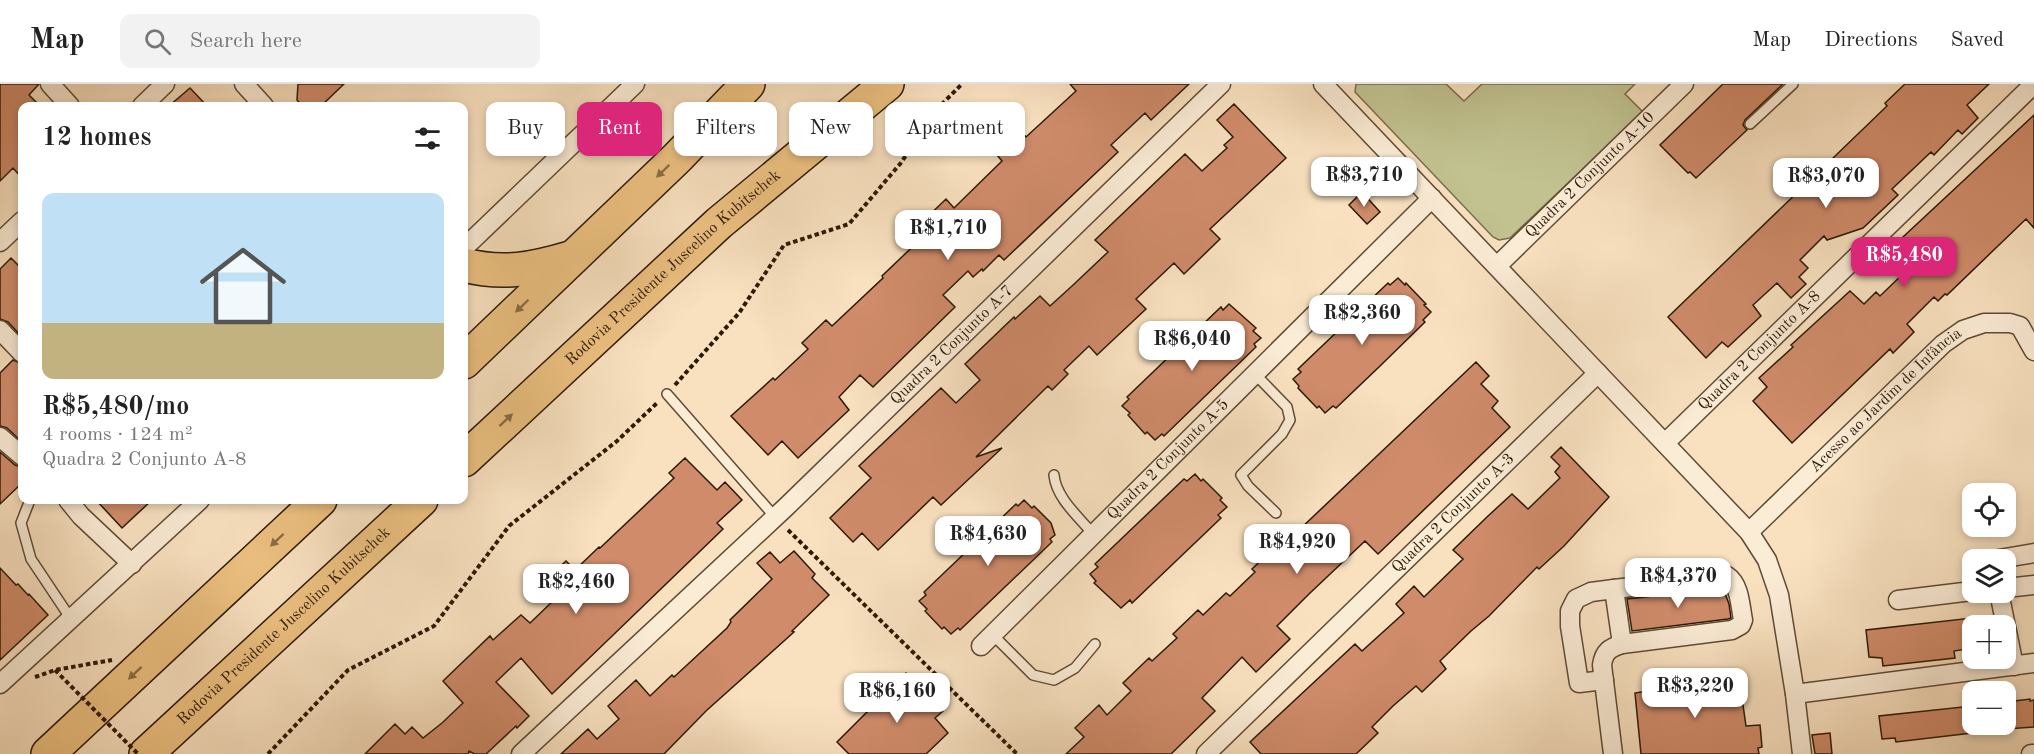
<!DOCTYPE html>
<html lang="en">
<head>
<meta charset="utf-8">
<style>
  body { margin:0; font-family:"Old Standard TT",serif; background:#f2f2f2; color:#222; height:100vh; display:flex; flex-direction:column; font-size:22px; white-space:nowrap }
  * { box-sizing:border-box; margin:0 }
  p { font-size:20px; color:#767676 }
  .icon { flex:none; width:33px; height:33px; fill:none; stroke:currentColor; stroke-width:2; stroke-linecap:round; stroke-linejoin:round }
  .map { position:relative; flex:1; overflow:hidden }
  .details { position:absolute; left:18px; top:18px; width:450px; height:402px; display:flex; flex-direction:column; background:#fff; border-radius:12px; box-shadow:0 3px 9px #0003 }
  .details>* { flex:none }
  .top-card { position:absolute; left:486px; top:18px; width:570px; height:54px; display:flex; gap:12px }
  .controls { position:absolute; left:1962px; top:399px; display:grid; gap:12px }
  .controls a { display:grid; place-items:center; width:54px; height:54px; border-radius:12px; background:#fff; box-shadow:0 3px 9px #0003; font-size:30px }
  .price { position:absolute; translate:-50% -51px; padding:0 14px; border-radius:12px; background:#fff; color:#222; font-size:20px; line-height:39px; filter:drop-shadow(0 2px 3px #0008) }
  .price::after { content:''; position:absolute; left:50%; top:36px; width:18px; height:14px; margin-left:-9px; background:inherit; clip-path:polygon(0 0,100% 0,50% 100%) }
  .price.on { background:#db2777; color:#fff }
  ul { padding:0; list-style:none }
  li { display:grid; align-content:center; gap:12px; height:318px; padding:0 24px }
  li+li { border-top:2px solid #e0e0e0 }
  li span { display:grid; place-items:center; height:186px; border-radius:12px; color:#555 }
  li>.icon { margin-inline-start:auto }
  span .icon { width:108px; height:108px; fill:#fffc; stroke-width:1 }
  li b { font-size:26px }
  h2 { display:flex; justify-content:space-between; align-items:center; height:72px; padding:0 24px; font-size:26px }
  .chip { padding:0 21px; border-radius:12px; background:#fff; box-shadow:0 3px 9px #0003; font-size:21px; line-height:54px }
  .chip.on { background:#db2777; color:#fff }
  header { display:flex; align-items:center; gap:36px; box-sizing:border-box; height:84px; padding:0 30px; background:#fff; border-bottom:2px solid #e0e0e0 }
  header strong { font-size:28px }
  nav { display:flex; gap:33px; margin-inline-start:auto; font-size:21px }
  .search { width:420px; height:54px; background:#f2f2f2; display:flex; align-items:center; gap:15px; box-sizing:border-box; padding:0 21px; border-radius:12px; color:#767676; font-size:22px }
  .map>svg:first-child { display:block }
  .green { fill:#c1c290; stroke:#766e4a; stroke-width:1.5 }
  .building { fill:#cf8b6a; stroke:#2c1905; stroke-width:1.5 }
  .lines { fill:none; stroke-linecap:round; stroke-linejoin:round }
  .lane-casing { stroke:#5f4b34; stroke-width:12 }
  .street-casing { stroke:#5f4b34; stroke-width:21 }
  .highway-casing { stroke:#2c1905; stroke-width:36 }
  .path { stroke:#2c1905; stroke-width:4; stroke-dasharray:4.5 3; stroke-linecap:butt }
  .lane { stroke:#fbecd6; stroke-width:9 }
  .street { stroke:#fbecd6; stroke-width:18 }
  .highway { stroke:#ecc080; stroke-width:33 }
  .path-bridge { stroke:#2c1905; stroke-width:4; stroke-dasharray:4.5 3; stroke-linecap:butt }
  .oneway { fill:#8c6c42 }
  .labels { text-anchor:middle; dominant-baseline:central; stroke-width:4.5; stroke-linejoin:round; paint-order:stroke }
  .street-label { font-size:16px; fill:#2c1905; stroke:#fbecd6 }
</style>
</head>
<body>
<header>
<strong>Map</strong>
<div class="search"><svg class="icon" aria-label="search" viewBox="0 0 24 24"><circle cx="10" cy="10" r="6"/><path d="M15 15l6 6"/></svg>Search here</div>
<nav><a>Map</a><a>Directions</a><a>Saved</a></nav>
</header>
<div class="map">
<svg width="2034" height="670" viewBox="0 0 2034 670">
  <rect width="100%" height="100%" fill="#f9e1c0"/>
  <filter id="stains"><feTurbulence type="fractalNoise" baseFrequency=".00333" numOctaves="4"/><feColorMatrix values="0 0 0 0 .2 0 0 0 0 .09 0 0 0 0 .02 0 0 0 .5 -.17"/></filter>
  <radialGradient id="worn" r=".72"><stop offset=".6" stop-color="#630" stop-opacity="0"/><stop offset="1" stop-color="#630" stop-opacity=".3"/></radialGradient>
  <path class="green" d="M 1356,0 L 1446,0 L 1464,17 L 1482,0 L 1635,0 L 1625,10 L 1643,28 L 1510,154 L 1499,156 L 1493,153 L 1355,8 Z"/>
  <path class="building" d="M 0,0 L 39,0 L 29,11 L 40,22 L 22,22 L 22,94 L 13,84 L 0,97 Z
    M 298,0 L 344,0 L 321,22 L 302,22 L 297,16 Z
    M 1070,0 L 1189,0 L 1151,36 L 1145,29 L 1111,61 L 1118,68 L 1004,176 L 999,171 L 983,187 L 982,185 L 973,193 L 968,187 L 943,211 L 955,223 L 873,303 L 860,291 L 839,313 L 849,326 L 798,374 L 782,357 L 768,371 L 731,332 L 773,294 L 775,296 L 808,265 L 802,259 L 826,236 L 832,242 L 883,194 L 882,192 L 929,147 L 921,139 L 946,115 L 954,124 L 1002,77 L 997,71 L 1021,47 L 1026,53 L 1076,7 Z
    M 1723,0 L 1783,0 L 1745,36 L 1743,41 L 1747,46 L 1696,94 L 1690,88 L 1688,89 L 1660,61 Z
    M 1905,0 L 1989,0 L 1967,21 L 1978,34 L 1962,50 L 1958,46 L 1934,71 L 1931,68 L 1892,105 L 1898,111 L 1863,144 L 1827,156 L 1824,152 L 1800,176 L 1808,184 L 1799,193 L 1806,200 L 1791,214 L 1777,199 L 1753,221 L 1761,232 L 1728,263 L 1722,258 L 1706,274 L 1668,233 L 1887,22 L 1885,19 Z
    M 190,4 L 207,22 L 169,22 Z
    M 1234,20 L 1286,74 L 1210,145 L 1220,155 L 1184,190 L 1174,179 L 1136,215 L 1146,225 L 1097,271 L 1089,262 L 1064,286 L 1068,290 L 1052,306 L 1048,302 L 976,373 L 1002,364 L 941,421 L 933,413 L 878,466 L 862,449 L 853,458 L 830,434 L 871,394 L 859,382 L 941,304 L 956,319 L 980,296 L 965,280 L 1014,233 L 1015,235 L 1040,212 L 1050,222 L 1072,202 L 1108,168 L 1095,156 L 1185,70 L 1202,87 L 1227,64 L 1224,61 L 1233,53 L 1217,36 Z
    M 2034,31 L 2034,144 L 2026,135 L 1947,211 L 1945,210 L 1938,217 L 1934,213 L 1907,240 L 1914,248 L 1893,269 L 1890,265 L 1792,359 L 1753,317 L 1767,303 L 1759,294 L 1793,263 L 1791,261 L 1850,207 L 1864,220 L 1876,208 L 1880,212 L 1907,186 L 1889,166 Z
    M 1362,108 L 1380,128 L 1367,140 L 1349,121 Z
    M 11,174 L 22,185 L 22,253 L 8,238 L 0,235 L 0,185 Z
    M 1398,194 L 1405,201 L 1406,199 L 1426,220 L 1424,221 L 1431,228 L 1423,236 L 1425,238 L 1379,283 L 1336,324 L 1333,322 L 1325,329 L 1319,322 L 1317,324 L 1298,304 L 1299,302 L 1293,295 L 1301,288 L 1298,285 L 1388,199 L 1390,201 Z
    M 1229,220 L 1256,244 L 1253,247 L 1261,254 L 1254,260 L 1256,263 L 1164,352 L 1162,350 L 1155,356 L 1147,348 L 1145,350 L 1128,331 L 1130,329 L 1122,322 L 1129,315 L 1127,313 L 1221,223 L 1223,226 Z
    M 13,276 L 22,280 L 22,358 L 7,344 L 0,342 L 0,289 Z
    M 1476,278 L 1489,292 L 1481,300 L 1498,317 L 1492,324 L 1510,343 L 1378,470 L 1365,457 L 1309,510 L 1277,542 L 1290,555 L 1256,588 L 1242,573 L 1202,614 L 1215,627 L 1171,670 L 1066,670 L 1084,653 L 1075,644 L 1099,621 L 1107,631 L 1131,607 L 1123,599 L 1149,574 L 1152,577 L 1177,554 L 1173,550 L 1198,526 L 1203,531 L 1226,509 L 1230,512 L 1255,488 L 1252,485 L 1276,462 L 1279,465 Z
    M 1561,363 L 1609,413 L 1564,462 L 1539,485 L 1537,483 L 1489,532 L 1471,547 L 1440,577 L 1446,585 L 1422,608 L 1416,602 L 1393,622 L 1372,643 L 1378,649 L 1356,670 L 1261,670 L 1250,658 L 1355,560 L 1362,567 L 1404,529 L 1396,520 L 1414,502 L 1424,513 L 1463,475 L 1453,466 L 1488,432 L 1512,410 L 1528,425 L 1560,394 L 1555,388 L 1560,382 L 1551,373 Z
    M 0,368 L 15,381 L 22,383 L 22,399 L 0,420 Z
    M 685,374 L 717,406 L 725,398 L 742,416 L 717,439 L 723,445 L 552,610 L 521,574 L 496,598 L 529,632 L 517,644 L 516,642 L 486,670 L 475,670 L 469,667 L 468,670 L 365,670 L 395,640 L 405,650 L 412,643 L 423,654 L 442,639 L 463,619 L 443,597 L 490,552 L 493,556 L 521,531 L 530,539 L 555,515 L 541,500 L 566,477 L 575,486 L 599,463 L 600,464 L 674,394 L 669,389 Z
    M 1195,390 L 1201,397 L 1203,395 L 1222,414 L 1220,416 L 1227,423 L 1218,431 L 1221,434 L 1153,499 L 1132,519 L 1130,516 L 1121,524 L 1094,499 L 1096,497 L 1090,490 L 1098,483 L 1095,480 L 1184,395 L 1187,397 Z
    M 96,416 L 152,416 L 122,444 Z
    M 1024,416 L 1032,424 L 1034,422 L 1051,439 L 1055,451 L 1050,455 L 1052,458 L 960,546 L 958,544 L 951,550 L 944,543 L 942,545 L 925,527 L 927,525 L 919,517 L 926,511 L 924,508 L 1016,420 L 1018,422 Z
    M 794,467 L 815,490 L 812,494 L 829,511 L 792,547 L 794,548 L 706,627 L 664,670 L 561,670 L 588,645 L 597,655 L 619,635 L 608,622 L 636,596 L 650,612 L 672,591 L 674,593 L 727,544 L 731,538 L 730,536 L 772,495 L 757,479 L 770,468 L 780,479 Z
    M 0,484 L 16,501 L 18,500 L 28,511 L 29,510 L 48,531 L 0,576 Z
    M 1723,504 L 1729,520 L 1731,534 L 1728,535 L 1632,547 L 1627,515 Z
    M 1972,534 L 1972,564 L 1954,567 L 1955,574 L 1883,582 L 1882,574 L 1869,573 L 1866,546 Z
    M 906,589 L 943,627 L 935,634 L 948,649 L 926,670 L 849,670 L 837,658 Z
    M 1716,591 L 1717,603 L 1740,600 L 1746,642 L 1760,641 L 1762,663 L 1758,664 L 1759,670 L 1641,670 L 1635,609 L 1653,606 L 1653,598 Z
    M 2030,615 L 2030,617 L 2034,616 L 2034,643 L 2006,645 L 2006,618 Z
    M 1972,622 L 1972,649 L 1896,658 L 1895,654 L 1882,655 L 1879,632 Z
    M 1830,649 L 1832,670 L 1815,670 L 1812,651 Z"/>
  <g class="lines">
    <defs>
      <path id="lane" d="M 1750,40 L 1793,0
        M 1255,290 L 1287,323 L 1290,336 L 1282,350 L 1241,391 L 1248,402 L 1276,429
        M 667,310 L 775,433
        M 1054,391 C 1056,414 1079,433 1093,450
        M 30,416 L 21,439 L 31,475 L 71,535
        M 992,550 L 1033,591 L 1054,596 L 1075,584 L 1095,560"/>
      <g id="street">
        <path d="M 50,0 L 70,22"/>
        <path d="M 244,0 L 264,22"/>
        <path d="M 1323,0 L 1749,448 L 1767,476 L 1779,511 L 1795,610 L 1802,670"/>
        <path d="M 142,22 L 165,0"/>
        <path d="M 0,158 L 22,137"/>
        <path d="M 464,164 L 635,0"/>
        <path id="s1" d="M 1497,182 L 1684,0"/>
        <path d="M 0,246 L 22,269"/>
        <path d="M 0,353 L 22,372"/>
        <path id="s2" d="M 1665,359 L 2034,0"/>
        <path d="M 68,416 L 81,432 L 132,480"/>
        <path id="s3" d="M 1749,448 L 1943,260 L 1963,246 L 1984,239 L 2010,239 L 2020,242 L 2034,267"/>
        <path d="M 1993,476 L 2034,469"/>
        <path d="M 2006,504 L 2034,501"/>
        <path d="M 1999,508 L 2014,582"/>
        <path d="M 1898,516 L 1972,507"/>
        <path id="s4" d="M 981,562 L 1432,114"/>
        <path d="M 1604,596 L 1579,599 L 1570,542 L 1570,527 L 1576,515 L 1591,508 L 1614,505 L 1622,560"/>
        <path d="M 0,600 L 200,416"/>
        <path d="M 1795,610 L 2034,579"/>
        <path id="s5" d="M 521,670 L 786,423 L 1221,0"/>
        <path id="s6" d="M 1206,670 L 1598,289"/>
        <path d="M 1613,670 L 1602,581 C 1604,567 1610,564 1622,560 L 1732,546 L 1741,541 L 1743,536 C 1740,521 1740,501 1727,492 L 1614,505"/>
        <path d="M 2031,670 L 2034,670"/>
      </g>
      <g id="highway">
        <path d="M 464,181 C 503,191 533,185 570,174"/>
        <path d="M 464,278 L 677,74 L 748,0"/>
        <path id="s7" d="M 464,376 L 719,139 L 887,0"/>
        <path d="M 48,670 L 320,416"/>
        <path id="s8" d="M 146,670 L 421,416"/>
      </g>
    </defs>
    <use href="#lane" class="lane-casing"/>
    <use href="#street" class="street-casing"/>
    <use href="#highway" class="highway-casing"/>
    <path class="path" d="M 675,301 L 739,229 L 784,161 L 849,140 L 900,80 L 941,21 L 962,0
      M 788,446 L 1017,670
      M 35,593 L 55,586 L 112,576
      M 268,670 L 348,586 L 434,542 L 509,442 L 617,357 L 657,319"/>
    <use href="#lane" class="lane"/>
    <use href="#street" class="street"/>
    <use href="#highway" class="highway"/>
    <path class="path-bridge" d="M 55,586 L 138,670"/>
  </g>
  <defs><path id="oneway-solid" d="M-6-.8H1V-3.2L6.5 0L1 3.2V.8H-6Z" transform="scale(1.5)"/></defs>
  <g class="oneway">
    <use href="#oneway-solid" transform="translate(663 87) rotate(136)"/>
    <use href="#oneway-solid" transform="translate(522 222) rotate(136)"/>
    <use href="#oneway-solid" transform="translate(506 336) rotate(-43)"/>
    <use href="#oneway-solid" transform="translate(277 456) rotate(137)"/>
    <use href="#oneway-solid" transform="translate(135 589) rotate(137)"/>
  </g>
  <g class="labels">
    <g class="street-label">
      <text stroke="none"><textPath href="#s1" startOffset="130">Quadra 2 Conjunto A-10</textPath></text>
      <text stroke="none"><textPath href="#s7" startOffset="284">Rodovia Presidente Juscelino Kubitschek</textPath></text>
      <text stroke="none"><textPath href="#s5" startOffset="594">Quadra 2 Conjunto A-7</textPath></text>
      <text stroke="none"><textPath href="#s2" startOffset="132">Quadra 2 Conjunto A-8</textPath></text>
      <text stroke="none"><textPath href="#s3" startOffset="190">Acesso ao Jardim de Infância</textPath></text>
      <text stroke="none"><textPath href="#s4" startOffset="264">Quadra 2 Conjunto A-5</textPath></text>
      <text stroke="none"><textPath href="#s6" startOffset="345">Quadra 2 Conjunto A-3</textPath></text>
      <text stroke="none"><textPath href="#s8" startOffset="188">Rodovia Presidente Juscelino Kubitschek</textPath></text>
    </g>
  </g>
  <rect width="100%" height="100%" filter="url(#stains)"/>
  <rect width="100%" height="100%" fill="url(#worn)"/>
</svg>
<div class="controls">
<a><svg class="icon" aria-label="locate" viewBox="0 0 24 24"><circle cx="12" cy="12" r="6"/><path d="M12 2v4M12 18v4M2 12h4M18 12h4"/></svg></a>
<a><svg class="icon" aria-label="layers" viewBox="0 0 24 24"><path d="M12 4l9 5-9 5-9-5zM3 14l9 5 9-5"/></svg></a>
<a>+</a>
<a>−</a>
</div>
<b class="price" style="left:1364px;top:124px">R$3,710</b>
<b class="price" style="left:1826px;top:125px">R$3,070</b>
<b class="price" style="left:948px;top:177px">R$1,710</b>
<b class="price on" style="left:1904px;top:204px">R$5,480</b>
<b class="price" style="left:1362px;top:262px">R$2,360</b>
<b class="price" style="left:1192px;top:288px">R$6,040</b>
<b class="price" style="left:988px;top:483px">R$4,630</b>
<b class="price" style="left:1297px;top:491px">R$4,920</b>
<b class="price" style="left:1678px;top:525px">R$4,370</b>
<b class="price" style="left:576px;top:531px">R$2,460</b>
<b class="price" style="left:1695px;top:635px">R$3,220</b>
<b class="price" style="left:897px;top:640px">R$6,160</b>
<div class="top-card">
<a class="chip">Buy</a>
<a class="chip on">Rent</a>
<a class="chip">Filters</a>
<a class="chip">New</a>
<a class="chip">Apartment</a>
</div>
<section class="details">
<h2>12 homes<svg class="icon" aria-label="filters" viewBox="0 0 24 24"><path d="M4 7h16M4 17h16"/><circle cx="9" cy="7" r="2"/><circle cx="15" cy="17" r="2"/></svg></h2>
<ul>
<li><span style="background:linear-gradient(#bfe0f5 70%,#c2b280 0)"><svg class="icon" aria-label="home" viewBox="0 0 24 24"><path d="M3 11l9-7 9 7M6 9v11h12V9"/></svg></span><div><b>R$5,480/mo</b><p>4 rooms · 124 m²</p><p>Quadra 2 Conjunto A-8</p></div></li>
</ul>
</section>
</div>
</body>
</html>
